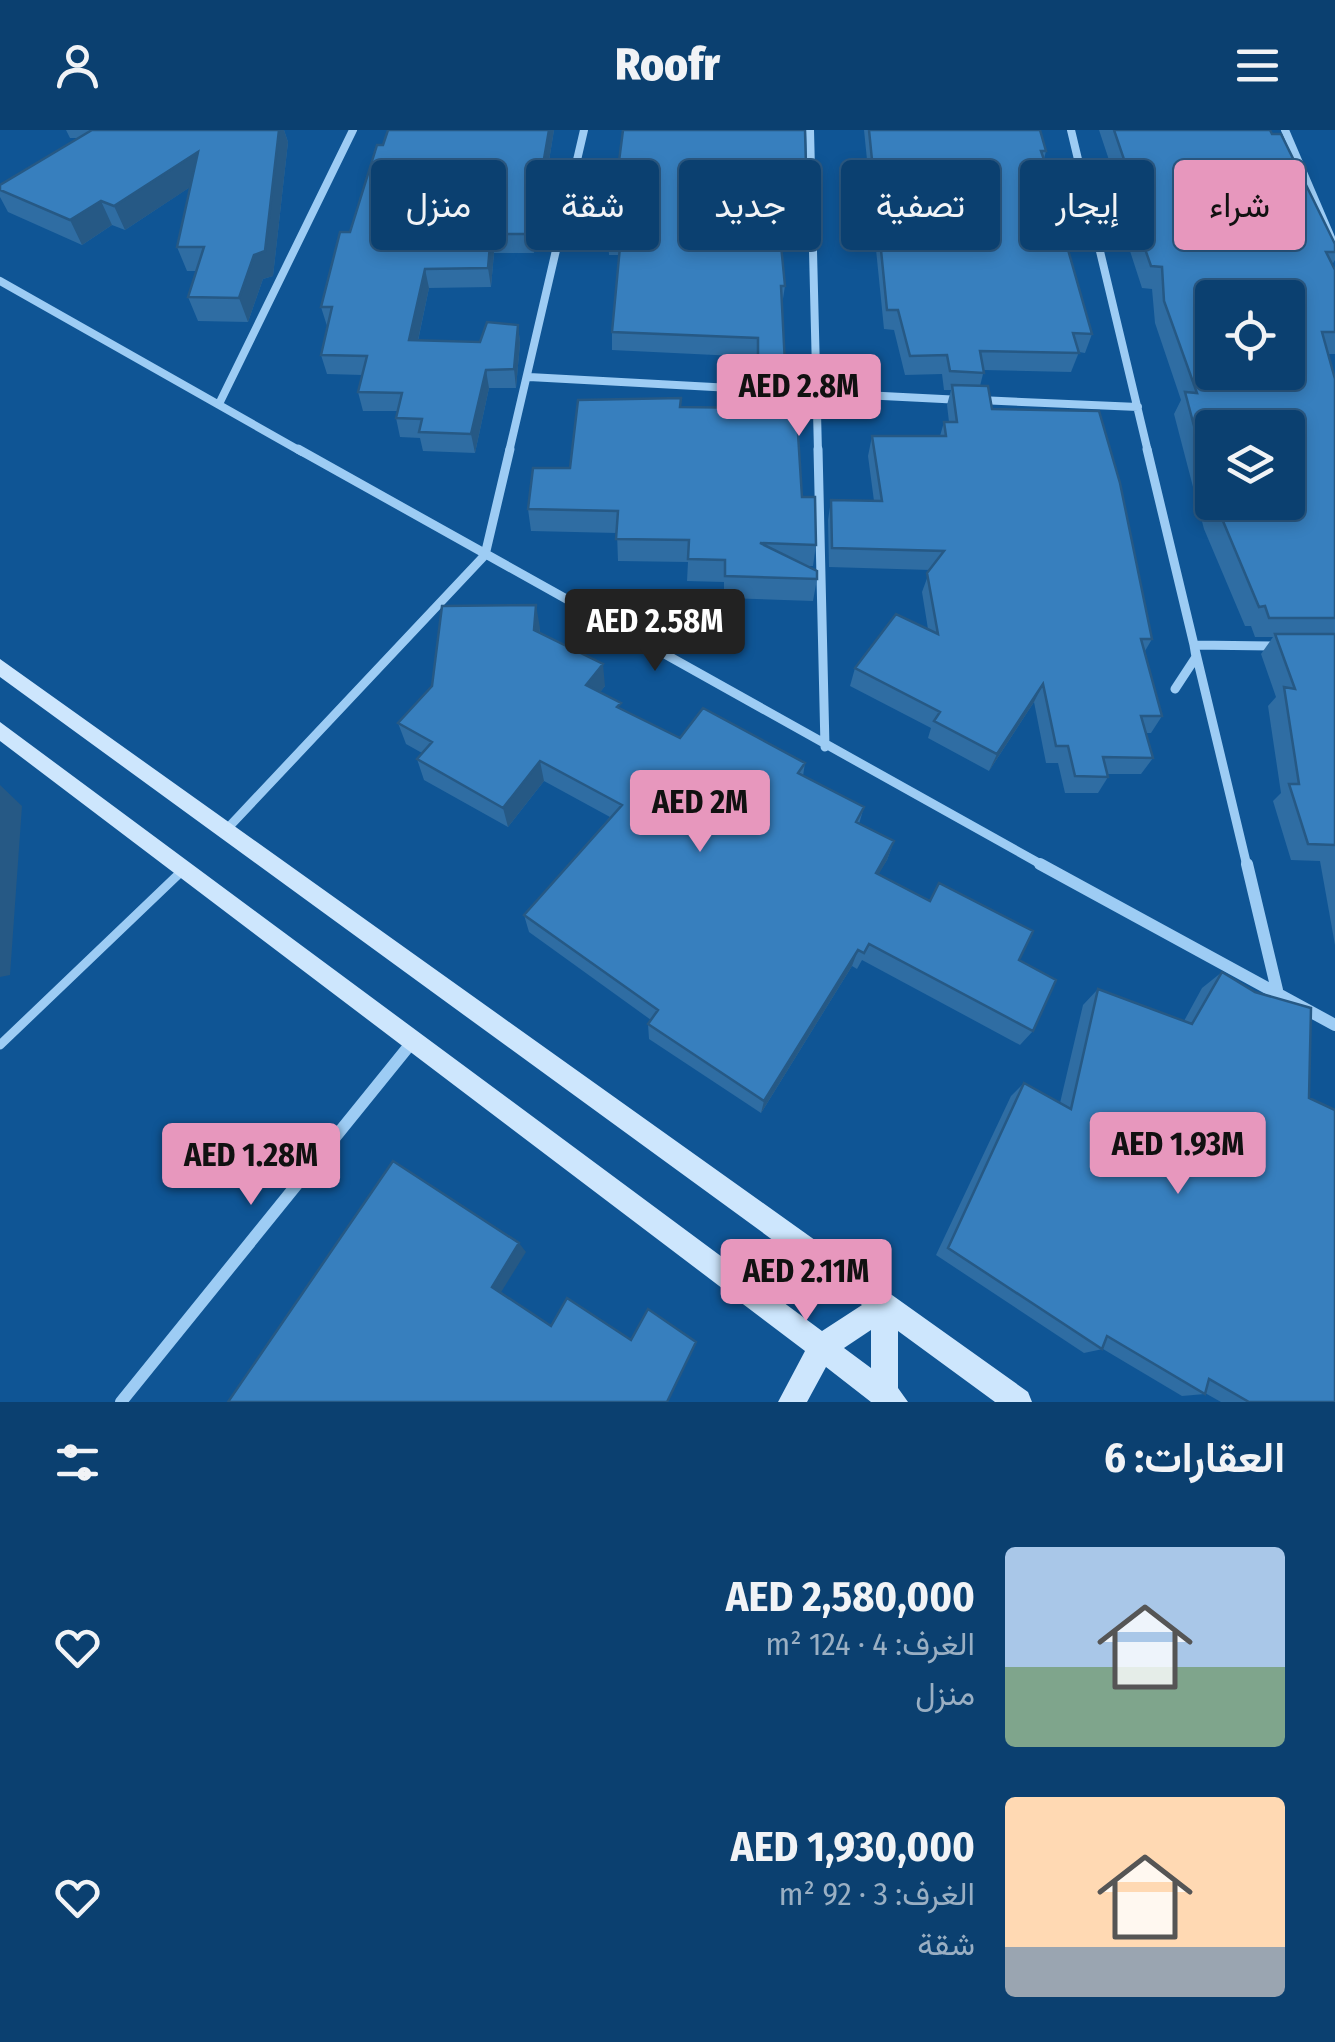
<!DOCTYPE html>
<html lang="ar">
<head>
<meta charset="utf-8">
<style>
  body { margin:0; font-family:"Fira Sans Condensed",Vazirmatn,sans-serif; background:#194b78; color:#f1f3f6; direction:rtl; height:100vh; display:flex; flex-direction:column; font-size:38px; white-space:nowrap }
  * { box-sizing:border-box; margin:0 }
  p { font-size:32px; color:#9aafc3 }
  .icon { flex:none; width:55px; height:55px; fill:none; stroke:currentColor; stroke-width:2; stroke-linecap:round; stroke-linejoin:round }
  .map { position:relative; height:1272px; overflow:hidden; direction:ltr }
  .side { display:flex; flex-direction:column; background:#0b4070; flex:1 }
  .side>* { flex:none }
  .hud { position:absolute; left:30px; top:30px; width:1275px; height:90px; direction:rtl; display:flex; gap:20px }
  .buttons { position:absolute; left:1195px; top:150px; display:grid; gap:20px }
  .buttons a { display:grid; place-items:center; width:110px; height:110px; border-radius:10px; background:#0b4070; box-shadow:0 5px 15px #0003,0 0 0 2px #2b5983; font-size:50px }
  .price { position:absolute; translate:-50% -85px; padding:0 22px; border-radius:10px; background:#e797bd; color:#111; font-size:32px; line-height:65px; filter:drop-shadow(0 2px 5px #0008) }
  .price::after { content:''; position:absolute; left:50%; top:60px; width:30px; height:22px; margin-left:-15px; background:inherit; clip-path:polygon(0 0,100% 0,50% 100%) }
  .price.active { background:#222; color:#fff }
  ul { padding:0; list-style:none }
  li { display:flex; align-items:center; gap:30px; height:250px; padding:0 50px }
  li span { display:grid; place-items:center; flex:none; width:280px; height:200px; border-radius:10px; color:#555 }
  li>.icon { margin-inline-start:auto }
  span .icon { width:120px; height:120px; fill:#fffc; stroke-width:1 }
  li b { font-size:42px }
  h2 { display:flex; justify-content:space-between; align-items:center; height:120px; padding:0 50px; font-size:42px }
  .chip { padding:0 35px; border-radius:10px; background:#0b4070; box-shadow:0 5px 15px #0003,0 0 0 2px #2b5983; font-size:35px; line-height:90px }
  .chip.active { background:#e797bd; color:#111 }
  header { display:flex; justify-content:space-between; align-items:center; height:130px; padding:0 50px; background:#0b4070; font-size:45px; font-weight:800 }
  .map>svg:first-child { display:block }
  .lines { fill:none; stroke-linecap:round; stroke-linejoin:round }
  .lane { stroke:#9dccf4; stroke-width:9 }
  .street-far2 { stroke:#9dccf4; stroke-width:8 }
  .street-far1 { stroke:#9dccf4; stroke-width:9 }
  .street { stroke:#9dccf4; stroke-width:12 }
  .secondary { fill:#cde6fd; fill-rule:evenodd }
  .wall { fill:#2f6da3; fill-rule:evenodd }
  .shaded-wall { fill:#265985 }
  .building { fill:#377fbe; stroke:#265985; stroke-width:2.5; fill-rule:evenodd }
</style>
</head>
<body>
<header><svg class="icon" aria-label="menu" viewBox="0 0 24 24"><path d="M4 6h16M4 12h16M4 18h16"/></svg>Roofr<svg class="icon" aria-label="person" viewBox="0 0 24 24"><circle cx="12" cy="8" r="4"/><path d="M4 21q1-7 8-7t8 7"/></svg></header>
<div class="map">
<svg width="1335" height="1272" viewBox="0 0 1335 1272">
  <rect width="100%" height="100%" fill="#0f5595"/>
  <g class="lines">
    <path class="lane" d="M 0,915 L 184,739"/>
    <path class="street-far2" d="M 810,0 L 818,322
      M 1071,0 L 1148,322
      M 1285,0 L 1335,117
      M 0,151 L 302,322
      M 529,247 L 767,260
      M 784,261 L 962,270
      M 979,270 L 1138,277
      M 219,274 L 353,0
      M 509,322 L 584,0"/>
    <path class="street-far1" d="M 298,319 L 1044,736
      M 818,319 L 825,617
      M 1147,319 L 1247,736
      M 1175,559 L 1196,527 L 1194,515 L 1279,516
      M 226,700 L 485,425 L 510,319"/>
    <path class="street" d="M 1040,734 L 1335,895
      M 1247,734 L 1277,860
      M 121,1272 L 413,911"/>
    <path class="secondary" d="M 0,529 L 1028,1262 L 1032,1272 L 995,1272 L 898,1201 L 898,1258 L 908,1272 L 871,1272 L 826,1237 L 807,1272 L 778,1272 L 805,1221 L 0,611 L 0,592 L 822,1201 L 862,1175 L 0,547 ZM 871,1200 L 871,1238 L 844,1218 Z"/>
  </g>
  <path class="wall" d="M 66,0 L 284,0 L 288,12 L 273,146 L 263,149 L 248,192 L 198,191 L 188,167 L 196,141 L 187,141 L 177,117 L 190,57 L 125,100 L 112,95 L 82,115 L 8,82 L 0,67 L 0,55 L 78,8 L 70,8 Z
    M 554,0 L 534,123 L 494,123 L 491,157 L 429,158 L 418,211 L 480,212 L 518,195 L 520,213 L 516,258 L 489,258 L 475,323 L 423,321 L 420,308 L 400,307 L 396,288 L 397,281 L 363,281 L 358,262 L 362,245 L 327,244 L 321,225 L 328,196 L 327,196 L 321,177 L 350,102 Z
    M 623,0 L 806,37 L 804,56 L 782,56 L 782,62 L 775,62 L 785,156 L 782,175 L 785,234 L 784,244 L 787,256 L 802,367 L 816,415 L 813,436 L 807,436 L 817,449 L 813,471 L 724,468 L 724,452 L 687,451 L 688,432 L 618,431 L 617,403 L 531,401 L 528,379 L 570,338 L 680,277 L 756,278 L 756,227 L 612,220 L 612,202 L 619,125 L 609,125 L 608,106 Z
    M 864,0 L 1040,0 L 1046,21 L 1044,29 L 1071,109 L 1067,119 L 1092,204 L 1085,223 L 1079,222 L 1071,242 L 984,240 L 980,256 L 992,279 L 1152,509 L 1145,521 L 1162,586 L 1151,603 L 1146,603 L 1153,628 L 1141,644 L 1108,644 L 1108,647 L 1098,663 L 1065,663 L 1058,633 L 1046,633 L 1034,572 L 989,641 L 928,608 L 931,598 L 850,556 L 855,538 L 928,499 L 922,462 L 930,440 L 829,437 L 828,390 L 831,370 L 874,371 L 868,326 L 872,306 L 940,306 L 944,292 L 949,292 L 947,275 L 951,260 L 944,260 L 942,244 L 905,245 L 894,200 L 884,199 Z
    M 1099,0 L 1270,0 L 1335,114 L 1335,130 L 1332,135 L 1335,140 L 1335,224 L 1328,224 L 1335,249 L 1335,815 L 1320,731 L 1291,730 L 1273,671 L 1281,663 L 1268,576 L 1276,567 L 1261,524 L 1273,507 L 1255,507 L 1251,496 L 1245,496 L 1204,399 L 1174,284 L 1181,270 L 1155,193 L 1152,159 L 1142,158 L 1130,121 L 1135,108 ZM 1212,298 L 1288,372 L 1212,372 Z
    M 540,498 L 540,502 L 605,556 L 600,562 L 621,579 L 680,608 L 805,633 L 803,646 L 864,677 L 859,694 L 894,711 L 887,730 L 878,744 L 1019,830 L 1033,901 L 1020,915 L 862,830 L 857,839 L 852,836 L 761,983 L 649,909 L 648,894 L 651,890 L 529,802 L 524,785 L 610,687 L 544,651 L 508,697 L 424,650 L 417,629 L 422,623 L 406,614 L 398,593 Z
    M 1222,842 L 1309,968 L 1335,1272 L 1221,1272 L 1205,1263 L 1205,1264 L 1182,1266 L 1103,1219 L 1084,1223 L 936,1125 L 1011,966 L 1024,953 L 1060,973 L 1083,875 L 1098,859 L 1184,891 L 1202,858 Z"/>
  <path class="shaded-wall" d="M 279,0 L 284,0 L 288,12 L 273,146 L 263,149 L 248,192 L 239,168 Z
    M 549,0 L 554,0 L 534,123 L 531,104 Z
    M 198,22 L 207,46 L 125,100 L 114,76 Z
    M 101,71 L 112,95 L 82,115 L 70,90 Z
    M 491,104 L 494,123 L 491,157 L 488,138 Z
    M 425,139 L 429,158 L 414,229 L 409,210 Z
    M 518,195 L 520,213 L 516,258 L 514,239 Z
    M 486,240 L 489,258 L 475,323 L 471,304 Z
    M 536,475 L 540,498 L 538,522 L 534,500 Z
    M 603,534 L 605,556 L 589,577 L 586,555 Z
    M 1043,554 L 1034,572 L 989,641 L 997,624 Z
    M 540,631 L 544,651 L 508,697 L 503,678 Z
    M 0,655 L 22,676 L 10,845 L 0,847 Z
    M 894,711 L 887,730 L 869,761 L 876,743 Z
    M 858,820 L 852,836 L 761,983 L 764,971 Z
    M 519,1113 L 526,1122 L 500,1164 L 492,1157 Z"/>
  <path class="building" d="M 92,0 L 279,0 L 265,121 L 254,125 L 239,168 L 188,167 L 204,117 L 177,117 L 198,22 L 114,76 L 101,71 L 70,90 L 0,60 L 0,55 Z
    M 388,0 L 549,0 L 531,104 L 491,104 L 488,138 L 425,139 L 409,210 L 480,212 L 487,192 L 518,195 L 514,239 L 486,240 L 471,304 L 419,302 L 422,289 L 396,288 L 402,263 L 358,262 L 367,226 L 321,225 L 332,177 L 321,177 L 340,102 L 350,102 L 377,15 L 383,15 Z
    M 623,0 L 805,0 L 806,37 L 784,38 L 784,44 L 774,43 L 785,156 L 781,156 L 785,234 L 758,232 L 758,208 L 612,202 L 621,106 L 608,106 L 609,70 L 614,70 Z
    M 869,0 L 1040,0 L 1046,21 L 1041,21 L 1071,109 L 1065,109 L 1092,204 L 1073,203 L 1079,223 L 980,221 L 984,243 L 950,241 L 947,225 L 910,226 L 898,180 L 887,180 Z
    M 1114,0 L 1270,0 L 1272,4 L 1281,4 L 1335,114 L 1335,122 L 1326,122 L 1335,140 L 1335,202 L 1322,202 L 1335,249 L 1335,488 L 1269,488 L 1265,476 L 1259,477 L 1215,372 L 1288,372 L 1288,298 L 1212,298 L 1212,364 L 1185,262 L 1197,263 L 1164,171 L 1162,137 L 1151,136 L 1138,99 L 1148,100 ZM 1212,168 L 1288,168 L 1288,242 L 1212,242 Z
    M 758,242 L 787,244 L 787,256 L 795,256 L 802,367 L 815,367 L 816,415 L 760,413 L 817,441 L 817,449 L 725,446 L 725,430 L 688,429 L 689,410 L 616,409 L 618,381 L 528,379 L 533,338 L 570,338 L 578,270 L 681,268 L 680,277 L 758,278 Z
    M 952,255 L 988,256 L 992,279 L 1099,281 L 1120,353 L 1152,509 L 1141,509 L 1162,586 L 1141,586 L 1153,628 L 1103,627 L 1108,647 L 1075,646 L 1068,616 L 1056,616 L 1043,554 L 997,624 L 934,591 L 940,582 L 855,538 L 896,484 L 938,504 L 927,443 L 944,421 L 832,418 L 831,370 L 882,371 L 872,306 L 946,306 L 944,292 L 957,292 Z
    M 536,475 L 534,500 L 603,534 L 586,555 L 621,573 L 617,577 L 680,608 L 703,578 L 805,633 L 798,643 L 864,677 L 856,692 L 894,711 L 876,743 L 930,771 L 939,753 L 1033,801 L 1019,830 L 1056,850 L 1033,901 L 869,814 L 864,823 L 858,820 L 764,971 L 648,894 L 658,880 L 524,785 L 622,675 L 540,631 L 503,678 L 417,629 L 432,612 L 398,593 L 432,556 L 442,476 Z
    M 1275,504 L 1335,504 L 1335,715 L 1308,714 L 1289,654 L 1299,654 L 1284,557 L 1295,559 Z
    M 1222,842 L 1255,862 L 1311,878 L 1309,968 L 1335,980 L 1335,1272 L 1249,1272 L 1209,1249 L 1205,1264 L 1107,1206 L 1102,1219 L 948,1118 L 1024,953 L 1071,979 L 1098,859 L 1192,894 Z
    M 393,1031 L 519,1113 L 492,1157 L 551,1196 L 567,1168 L 631,1210 L 648,1179 L 696,1212 L 667,1272 L 228,1272 Z"/>
</svg>
<div class="buttons">
<a><svg class="icon" aria-label="locate" viewBox="0 0 24 24"><circle cx="12" cy="12" r="6"/><path d="M12 2v4M12 18v4M2 12h4M18 12h4"/></svg></a>
<a><svg class="icon" aria-label="layers" viewBox="0 0 24 24"><path d="M12 4l9 5-9 5-9-5zM3 14l9 5 9-5"/></svg></a>
</div>
<b class="price" style="left:799px;top:309px">AED 2.8M</b>
<b class="price active" style="left:655px;top:544px">AED 2.58M</b>
<b class="price" style="left:700px;top:725px">AED 2M</b>
<b class="price" style="left:1178px;top:1067px">AED 1.93M</b>
<b class="price" style="left:251px;top:1078px">AED 1.28M</b>
<b class="price" style="left:806px;top:1194px">AED 2.11M</b>
<div class="hud">
<a class="chip active">شراء</a>
<a class="chip">إيجار</a>
<a class="chip">تصفية</a>
<a class="chip">جديد</a>
<a class="chip">شقة</a>
<a class="chip">منزل</a>
</div>
</div>
<section class="side">
<h2>العقارات: 6<svg class="icon" aria-label="filters" viewBox="0 0 24 24"><path d="M4 7h16M4 17h16"/><circle cx="9" cy="7" r="2"/><circle cx="15" cy="17" r="2"/></svg></h2>
<ul>
<li><span style="background:linear-gradient(#a9c7e8 60%,#7fa58c 0)"><svg class="icon" aria-label="home" viewBox="0 0 24 24"><path d="M3 11l9-7 9 7M6 9v11h12V9"/></svg></span><div><b>AED 2,580,000</b><p>الغرف: 4 · 124 m²</p><p>منزل</p></div><svg class="icon" aria-label="heart" viewBox="0 0 24 24"><path d="M12 20l-8-8c-3-5 5-10 8-4 3-6 11-1 8 4z"/></svg></li>
<li><span style="background:linear-gradient(#ffd9b3 75%,#9aa5b1 0)"><svg class="icon" aria-label="home" viewBox="0 0 24 24"><path d="M3 11l9-7 9 7M6 9v11h12V9"/></svg></span><div><b>AED 1,930,000</b><p>الغرف: 3 · 92 m²</p><p>شقة</p></div><svg class="icon" aria-label="heart" viewBox="0 0 24 24"><path d="M12 20l-8-8c-3-5 5-10 8-4 3-6 11-1 8 4z"/></svg></li>
</ul>
</section>
</body>
</html>
